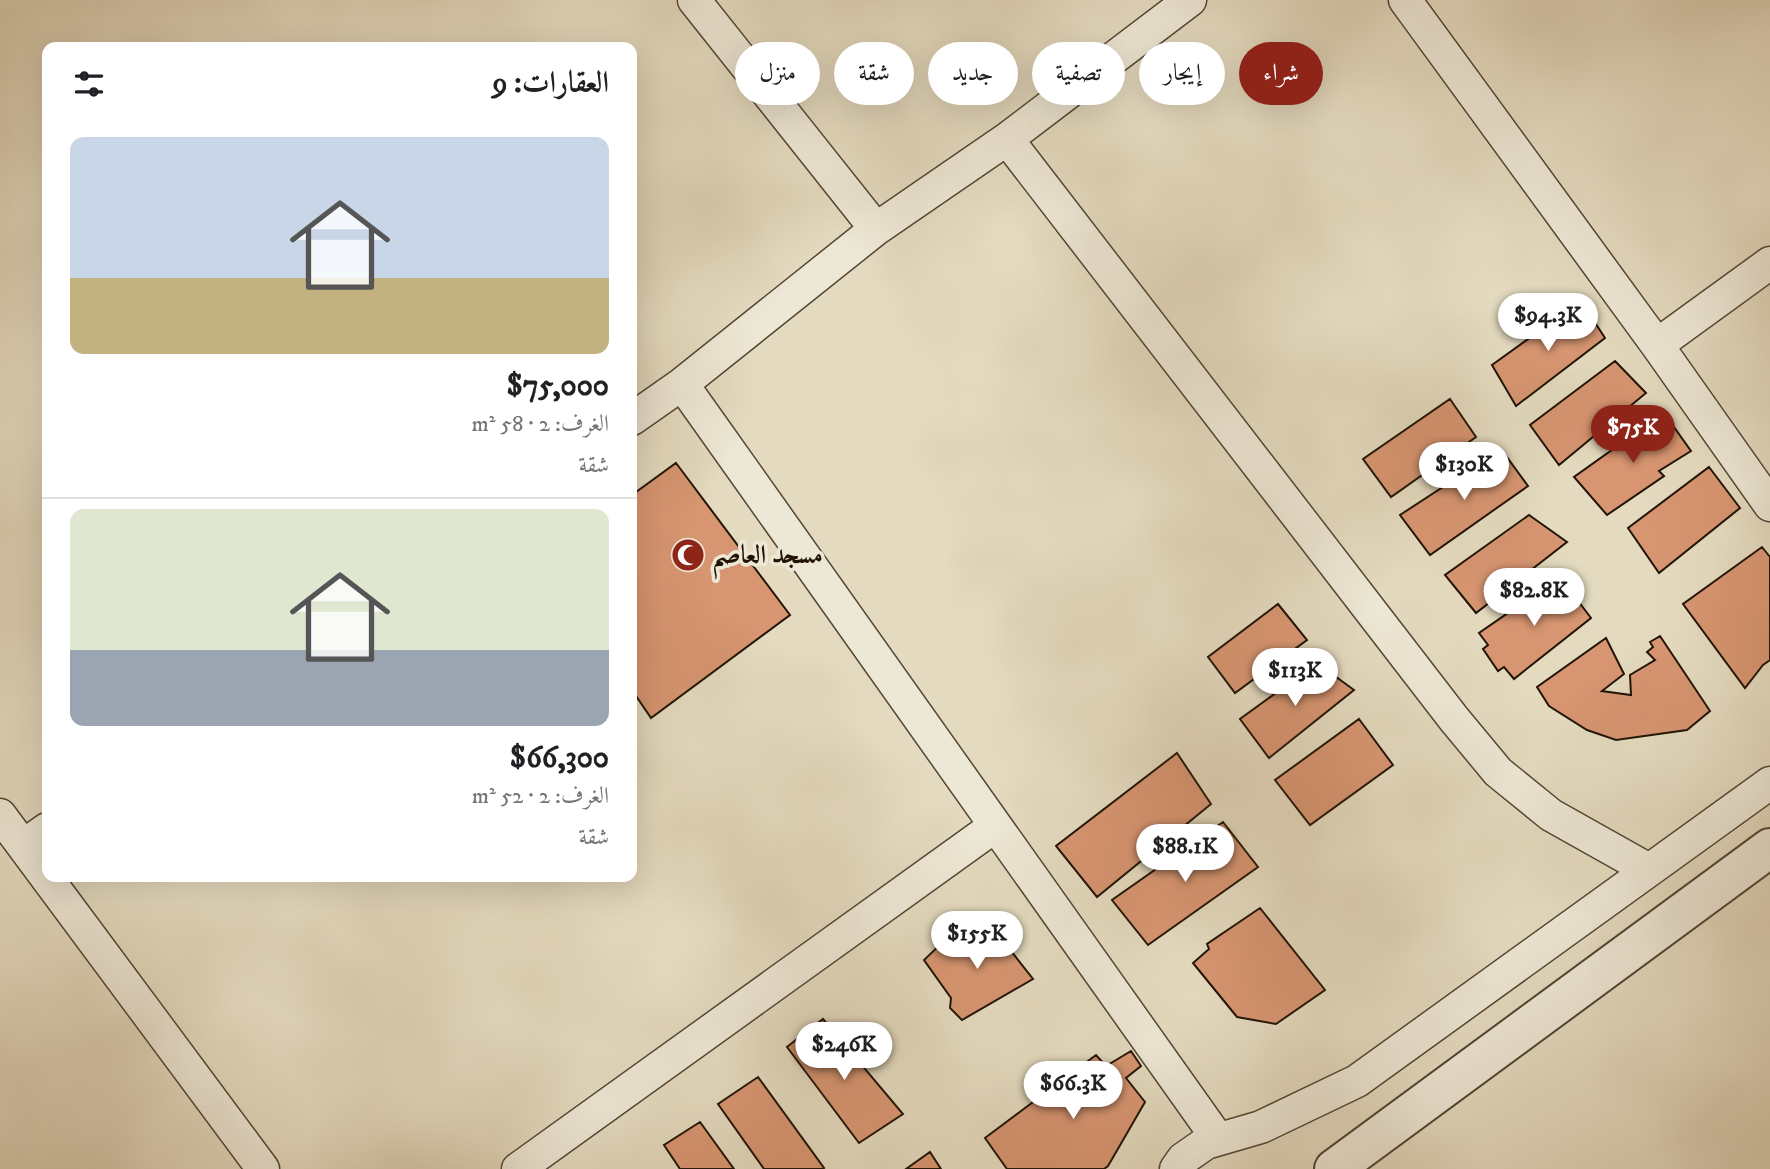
<!DOCTYPE html>
<html lang="ar">
<head>
<meta charset="utf-8">
<style>
  body { margin:0; font-family:"IM FELL DW Pica",Amiri,serif; background:#f2f2f2; color:#202124; direction:rtl; height:100vh; display:flex; flex-direction:column; font-size:26px; white-space:nowrap }
  * { box-sizing:border-box; margin:0 }
  p { font-size:23px; color:#757577 }
  .icon { flex:none; width:38px; height:38px; fill:none; stroke:currentColor; stroke-width:2; stroke-linecap:round; stroke-linejoin:round }
  .map { position:relative; flex:1; overflow:hidden; direction:ltr }
  .panel { position:absolute; left:42px; top:42px; width:595px; height:840px; display:flex; flex-direction:column; background:#fff; border-radius:14px; box-shadow:0 7px 28px #0002; direction:rtl }
  .panel>* { flex:none }
  .banner { position:absolute; left:658px; top:42px; width:665px; height:63px; direction:rtl; display:flex; gap:14px }
  .price { position:absolute; translate:-50% -60px; padding:0 16px; border-radius:24px; background:#fff; color:#222; font-size:23px; line-height:46px; filter:drop-shadow(0 2px 4px #0008) }
  .price::after { content:''; position:absolute; left:50%; top:42px; width:21px; height:16px; margin-left:-10px; background:inherit; clip-path:polygon(0 0,100% 0,50% 100%) }
  .price.active { background:#8f2418; color:#fff }
  ul { padding:0; list-style:none }
  li { display:grid; align-content:center; gap:14px; height:371px; padding:0 28px }
  li+li { border-top:2px solid #e0e0e0 }
  li span { display:grid; place-items:center; height:217px; border-radius:14px; color:#555 }
  li>.icon { margin-inline-start:auto }
  span .icon { width:126px; height:126px; fill:#fffc; stroke-width:1 }
  li b { font-size:30px }
  h2 { display:flex; justify-content:space-between; align-items:center; height:84px; padding:0 28px; font-size:30px }
  .pill { padding:0 24px; border-radius:32px; background:#fff; box-shadow:0 7px 28px #0002; font-size:24px; line-height:63px }
  .pill.active { background:#8f2418; color:#fff }
  .map>svg:first-child { display:block }
  .building { fill:#d79571; stroke:#211406; stroke-width:2 }
  .lines { fill:none; stroke-linecap:round; stroke-linejoin:round }
  .minor-casing { stroke:#524634; stroke-width:35 }
  .tertiary-casing { stroke:#524634; stroke-width:42 }
  .minor { stroke:#ede7d5; stroke-width:32 }
  .tertiary { stroke:#ede7d5; stroke-width:38 }
  .labels { text-anchor:middle; dominant-baseline:central; stroke-width:7; stroke-linejoin:round; paint-order:stroke }
  .poi-label { font-size:26px; font-weight:bold; fill:#211406; stroke:#ede7d5; text-anchor:start }
</style>
</head>
<body>
<div class="map">
<svg width="1770" height="1169" viewBox="0 0 1770 1169">
  <rect width="100%" height="100%" fill="#e4dabf"/>
  <filter id="stains"><feTurbulence type="fractalNoise" baseFrequency=".00286" numOctaves="4"/><feColorMatrix values="0 0 0 0 .2 0 0 0 0 .09 0 0 0 0 .02 0 0 0 .5 -.17"/></filter>
  <radialGradient id="worn" r=".72"><stop offset=".6" stop-color="#630" stop-opacity="0"/><stop offset="1" stop-color="#630" stop-opacity=".3"/></radialGradient>
  <path class="building" d="M 1581,301 L 1605,338 L 1516,406 L 1492,365 Z
    M 1615,361 L 1646,393 L 1559,465 L 1530,425 Z
    M 1450,399 L 1476,437 L 1391,497 L 1363,459 Z
    M 1664,413 L 1691,451 L 1659,471 L 1664,476 L 1607,515 L 1574,477 Z
    M 1501,449 L 1528,486 L 1430,555 L 1400,515 Z
    M 676,463 L 790,615 L 651,718 L 632,690 L 632,495 Z
    M 1709,467 L 1740,508 L 1659,573 L 1628,528 Z
    M 1529,515 L 1567,542 L 1476,613 L 1445,575 Z
    M 1762,547 L 1770,557 L 1770,660 L 1763,665 L 1745,688 L 1683,604 Z
    M 1560,577 L 1591,618 L 1514,679 L 1504,667 L 1498,671 L 1483,649 L 1488,645 L 1479,633 Z
    M 1278,604 L 1307,640 L 1235,693 L 1208,657 Z
    M 1660,636 L 1710,711 L 1687,730 L 1616,740 L 1587,730 L 1549,706 L 1537,687 L 1606,638 L 1624,674 L 1602,691 L 1631,695 L 1630,675 L 1655,660 L 1647,652 L 1653,647 L 1650,642 Z
    M 1317,663 L 1354,690 L 1269,758 L 1240,719 Z
    M 1359,719 L 1393,765 L 1310,825 L 1275,780 Z
    M 1177,753 L 1211,804 L 1097,897 L 1056,846 Z
    M 1223,822 L 1258,867 L 1148,945 L 1112,900 Z
    M 1260,908 L 1325,990 L 1276,1024 L 1237,1017 L 1193,963 L 1209,949 L 1207,944 Z
    M 990,924 L 1033,979 L 962,1020 L 950,1008 L 951,998 L 924,960 L 948,937 L 955,943 Z
    M 823,1019 L 903,1114 L 859,1143 L 787,1047 Z
    M 1131,1051 L 1141,1066 L 1126,1078 L 1145,1102 L 1108,1166 L 1104,1169 L 1007,1169 L 985,1138 L 1096,1055 L 1106,1066 Z
    M 758,1077 L 824,1168 L 822,1169 L 764,1169 L 718,1104 Z
    M 700,1122 L 734,1169 L 680,1169 L 664,1145 Z
    M 930,1152 L 941,1169 L 906,1169 Z"/>
  <g class="lines">
    <defs>
      <path id="minor" d="M 694,0 L 876,229
        M 1405,0 L 1657,345 L 1770,505
        M 1007,139 L 1454,719 L 1498,772 L 1551,815 L 1649,870
        M 1657,345 L 1770,263
        M 682,384 L 1218,1139
        M 632,419 L 682,384 L 876,229 L 1007,139 L 1190,0
        M 0,815 L 263,1169
        M 23,846 L 47,829
        M 518,1169 L 995,826
        M 1176,1169 L 1183,1159 L 1206,1143 L 1261,1127 L 1357,1081 L 1770,783"/>
      <path id="tertiary" d="M 1334,1169 L 1770,848"/>
    </defs>
    <use href="#minor" class="minor-casing"/>
    <use href="#tertiary" class="tertiary-casing"/>
    <use href="#minor" class="minor"/>
    <use href="#tertiary" class="tertiary"/>
  </g>
  <defs>
    <symbol id="mosque-disc" viewBox="-11 -11 22 22"><circle r="9.5" fill="#8f2418" stroke="#ede7d5"/><path d="M3.5-4.9A6 6 0 1 0 3.5 4.9A5 5 0 1 1 3.5-4.9Z" fill="#fff"/></symbol>
  </defs>
  <g fill-rule="evenodd">
    <use href="#mosque-disc" x="669" y="536" width="38" height="38"/>
  </g>
  <g class="labels">
    <g class="poi-label">
      <text x="712" y="555">مسجد العاصم</text>
    </g>
  </g>
  <rect width="100%" height="100%" filter="url(#stains)"/>
  <rect width="100%" height="100%" fill="url(#worn)"/>
</svg>
<b class="price" style="left:1548px;top:353px">$94.3K</b>
<b class="price active" style="left:1633px;top:465px">$75K</b>
<b class="price" style="left:1464px;top:502px">$130K</b>
<b class="price" style="left:1534px;top:628px">$82.8K</b>
<b class="price" style="left:1295px;top:708px">$113K</b>
<b class="price" style="left:1185px;top:884px">$88.1K</b>
<b class="price" style="left:977px;top:971px">$155K</b>
<b class="price" style="left:844px;top:1082px">$246K</b>
<b class="price" style="left:1073px;top:1121px">$66.3K</b>
<div class="banner">
<a class="pill active">شراء</a>
<a class="pill">إيجار</a>
<a class="pill">تصفية</a>
<a class="pill">جديد</a>
<a class="pill">شقة</a>
<a class="pill">منزل</a>
</div>
<section class="panel">
<h2>العقارات: 9<svg class="icon" aria-label="filters" viewBox="0 0 24 24"><path d="M4 7h16M4 17h16"/><circle cx="9" cy="7" r="2"/><circle cx="15" cy="17" r="2"/></svg></h2>
<ul>
<li><span style="background:linear-gradient(#c9d6e8 65%,#c2b280 0)"><svg class="icon" aria-label="home" viewBox="0 0 24 24"><path d="M3 11l9-7 9 7M6 9v11h12V9"/></svg></span><div><b>$75,000</b><p>الغرف: 2 · 58 m²</p><p>شقة</p></div></li>
<li><span style="background:linear-gradient(#dfe7d0 65%,#9aa5b1 0)"><svg class="icon" aria-label="home" viewBox="0 0 24 24"><path d="M3 11l9-7 9 7M6 9v11h12V9"/></svg></span><div><b>$66,300</b><p>الغرف: 2 · 52 m²</p><p>شقة</p></div></li>
</ul>
</section>
</div>
</body>
</html>
